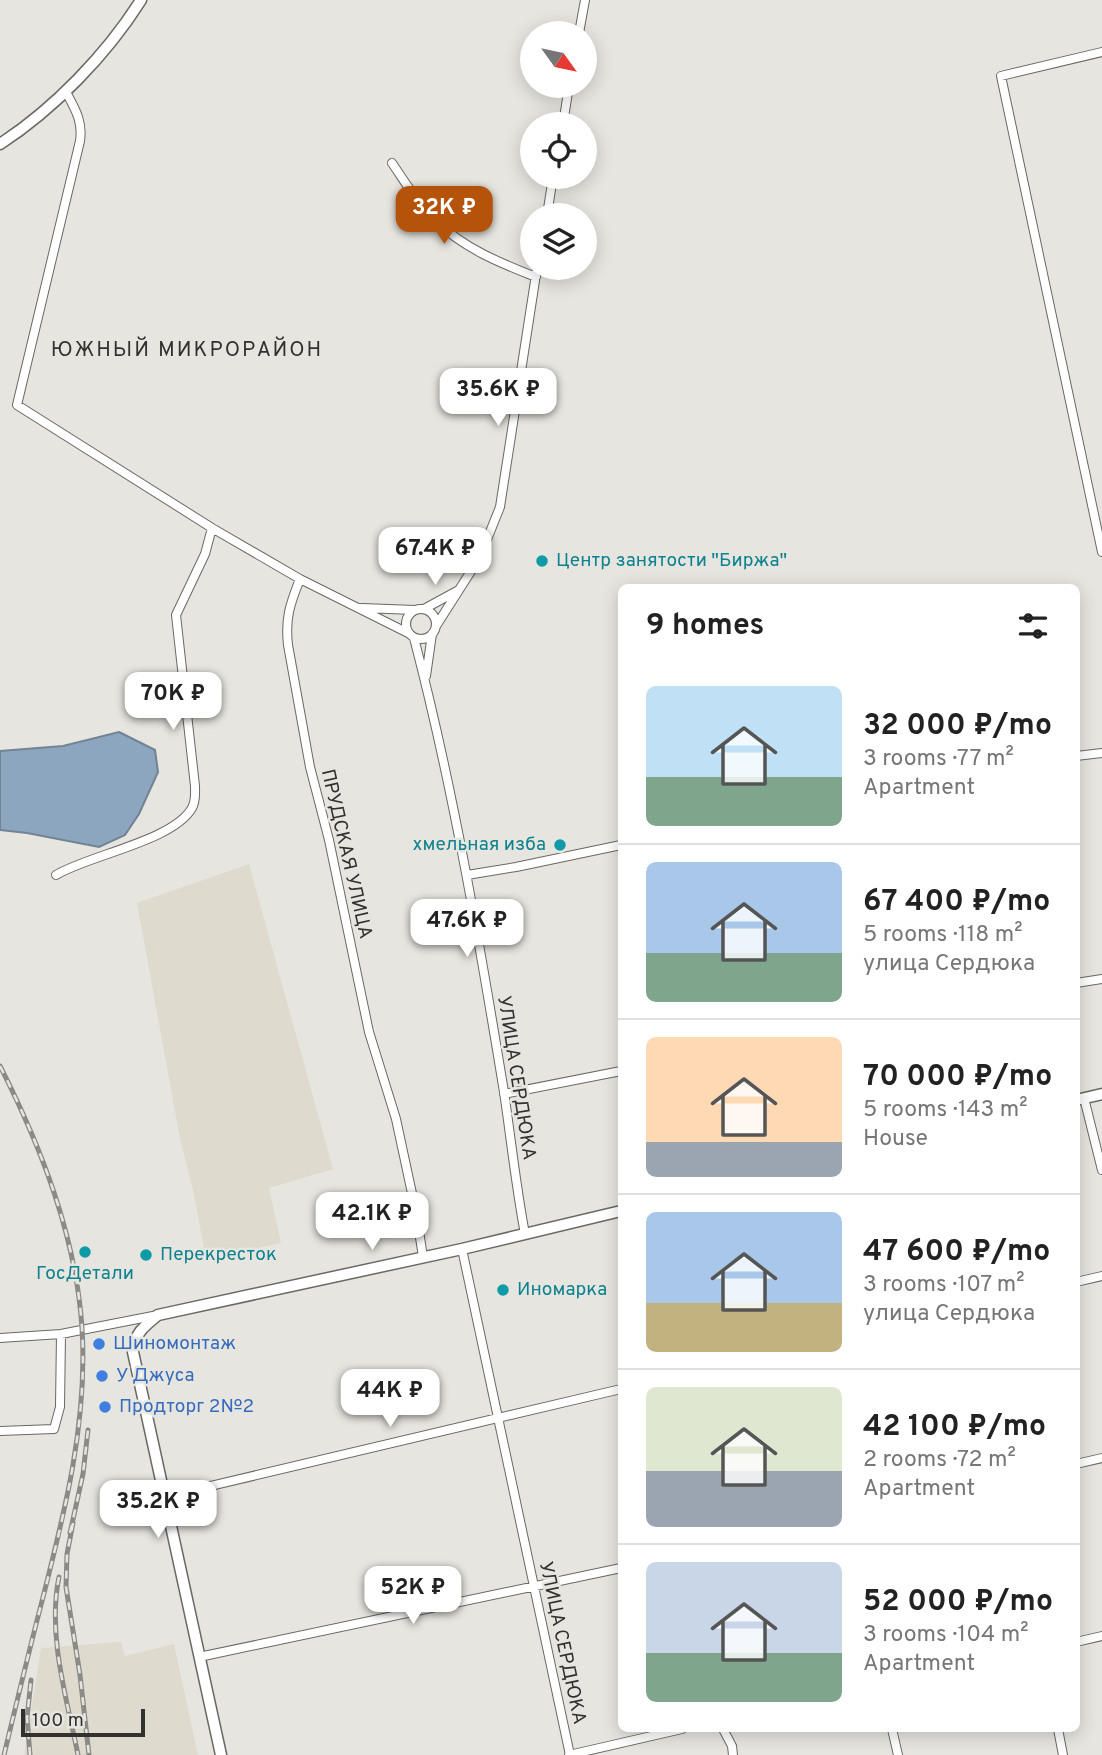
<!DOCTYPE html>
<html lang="en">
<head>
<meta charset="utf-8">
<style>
  body { margin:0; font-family:Overpass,sans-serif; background:#f2f2f2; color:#222; height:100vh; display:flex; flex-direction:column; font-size:26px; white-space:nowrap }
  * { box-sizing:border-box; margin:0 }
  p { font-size:23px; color:#767676 }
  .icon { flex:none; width:38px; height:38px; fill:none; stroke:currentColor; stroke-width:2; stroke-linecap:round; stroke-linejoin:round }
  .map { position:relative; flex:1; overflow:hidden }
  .details { position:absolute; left:618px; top:584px; width:462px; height:1148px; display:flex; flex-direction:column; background:#fff; border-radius:10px; box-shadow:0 4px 18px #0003 }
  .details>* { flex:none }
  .needle { width:46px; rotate:123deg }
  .tools { position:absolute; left:520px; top:21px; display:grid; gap:14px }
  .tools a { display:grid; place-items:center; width:77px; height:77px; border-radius:50%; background:#fff; box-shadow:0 4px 18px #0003; font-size:35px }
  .scale { position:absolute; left:21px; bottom:18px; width:124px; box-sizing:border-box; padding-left:7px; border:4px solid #32312f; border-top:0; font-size:19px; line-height:24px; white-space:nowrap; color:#32312f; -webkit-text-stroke:5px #e7e5df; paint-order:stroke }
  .price { position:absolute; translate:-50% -60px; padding:0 16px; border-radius:14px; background:#fff; color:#222; font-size:23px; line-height:46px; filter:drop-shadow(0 2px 4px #0008) }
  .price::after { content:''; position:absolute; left:50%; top:42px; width:21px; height:16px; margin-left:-10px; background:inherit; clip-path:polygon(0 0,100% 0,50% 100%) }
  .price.active { background:#b45309; color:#fff }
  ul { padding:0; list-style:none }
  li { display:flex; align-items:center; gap:21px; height:175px; padding:0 28px }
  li+li { border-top:2px solid #e0e0e0 }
  li span { display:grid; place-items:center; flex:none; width:196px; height:140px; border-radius:10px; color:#555 }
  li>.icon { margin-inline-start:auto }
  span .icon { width:84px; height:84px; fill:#fffc; stroke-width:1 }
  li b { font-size:30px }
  h2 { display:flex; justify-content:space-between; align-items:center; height:84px; padding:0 28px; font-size:30px }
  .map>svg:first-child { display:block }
  .built { fill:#dfdace }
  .water { fill:#8da6c0; stroke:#728394; stroke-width:2 }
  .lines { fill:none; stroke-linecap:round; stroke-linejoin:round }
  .street-casing { stroke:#6a6863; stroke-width:10 }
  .secondary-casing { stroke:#6a6863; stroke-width:13 }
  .street { stroke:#fff; stroke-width:8 }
  .secondary { stroke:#fff; stroke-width:10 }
  .rail-casing { stroke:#8c8a86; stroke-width:5 }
  .rail { stroke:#e7e5df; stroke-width:2.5; stroke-dasharray:8; stroke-linecap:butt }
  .culture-dot { fill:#0f9aa8; stroke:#e7e5df; stroke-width:2.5 }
  .shop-dot { fill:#3f7fe0; stroke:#e7e5df; stroke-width:2.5 }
  .labels { text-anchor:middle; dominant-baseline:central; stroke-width:5; stroke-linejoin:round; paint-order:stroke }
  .culture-label { font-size:19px; fill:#0d838f; stroke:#e7e5df; text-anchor:start }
  .street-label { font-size:19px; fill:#32312f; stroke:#e7e5df }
  .shop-label { font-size:19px; fill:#366cbe; stroke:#e7e5df; text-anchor:start }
  .neighbourhood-label { font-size:21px; letter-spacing:2px; fill:#32312f; stroke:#e7e5df }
</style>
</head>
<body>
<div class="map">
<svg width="1102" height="1755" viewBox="0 0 1102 1755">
  <rect width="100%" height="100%" fill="#e7e5df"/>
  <path class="built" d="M 249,864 L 333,1169 L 269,1188 L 281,1243 L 206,1259 L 193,1190 L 180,1139 L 137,903 Z
    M 121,1642 L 125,1656 L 174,1644 L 198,1755 L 24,1755 L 41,1648 Z"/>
  <path class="water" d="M 119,732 L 155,750 L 158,772 L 139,814 L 125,835 L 99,847 L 27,833 L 0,830 L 0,751 L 63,746 Z"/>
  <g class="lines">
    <defs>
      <path id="street" d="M 579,33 L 585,0
        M 1102,52 L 1001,76 L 1102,552
        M 66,92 C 75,109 83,121 80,141 L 17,405 L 212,528 L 300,579 L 408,633
        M 563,124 L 569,86
        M 392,163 C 405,182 418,204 435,220 C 463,248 500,263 536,277
        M 547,215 L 553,177
        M 300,579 C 290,604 285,618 288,645 L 310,767 L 329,840 L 369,1032 L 396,1119 L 416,1212 L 423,1257
        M 362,608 L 415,610
        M406 624a15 15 0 1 1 30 0a15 15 0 1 1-30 0Z
        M 424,609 L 457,591
        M 436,626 L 480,557 L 500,507 L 537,268
        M 414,638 C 453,787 479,940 504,1092 C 511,1139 516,1187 525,1234
        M 426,676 L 432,634
        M 1076,756 L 1102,753
        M 56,875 C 89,855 173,841 192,808 C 196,801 195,794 195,786 L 176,615 L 205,554 L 212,528
        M 467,875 L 516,867 L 621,845
        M 1076,983 L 1102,979
        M 504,1094 L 621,1071
        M 1084,1098 L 1102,1170
        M 462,1249 L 570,1755
        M 1076,1282 L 1102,1276
        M 0,1338 L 61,1334 L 158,1315
        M 0,1431 L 54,1429 L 60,1407 L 61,1334
        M 1076,1464 L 1102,1458
        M 164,1497 L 621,1389
        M 1076,1642 L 1102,1636
        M 199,1657 L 621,1568
        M 723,1729 L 732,1746 L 733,1755
        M 892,1729 L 898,1755
        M 1058,1729 L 1063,1755
        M 569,1755 L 682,1729"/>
      <path id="secondary" d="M 0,144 C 54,109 107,54 141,0
        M 1076,1100 L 1102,1094
        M 221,1755 L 133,1352 C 135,1333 143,1327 158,1315 L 462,1249 L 621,1211"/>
    </defs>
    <use href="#street" class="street-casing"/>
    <use href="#secondary" class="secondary-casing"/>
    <use href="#street" class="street"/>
    <use href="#secondary" class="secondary"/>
    <defs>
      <path id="rail" d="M 0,1066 C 41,1147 76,1236 82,1328 C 88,1423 64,1515 41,1605 C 28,1655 16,1705 4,1755
        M 73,1523 L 67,1554 L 66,1587 L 80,1675 L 89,1755
        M 70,1533 L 83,1474 L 88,1430
        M 59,1577 C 47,1635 67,1699 78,1755
        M 30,1755 L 27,1718 L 31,1680"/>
    </defs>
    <use href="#rail" class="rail-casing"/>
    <use href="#rail" class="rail"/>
  </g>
  <g class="culture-dot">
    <circle cx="542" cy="561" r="7"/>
    <circle cx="560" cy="845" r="7"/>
    <circle cx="85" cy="1252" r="7"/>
    <circle cx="146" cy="1255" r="7"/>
    <circle cx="503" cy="1290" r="7"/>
  </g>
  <g class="shop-dot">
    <circle cx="99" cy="1344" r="7"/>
    <circle cx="102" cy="1376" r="7"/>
    <circle cx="105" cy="1407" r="7"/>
  </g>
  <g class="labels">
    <g class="culture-label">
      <text x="556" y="561">Центр занятости "Биржа"</text>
      <text x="546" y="845" text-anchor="end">хмельная изба</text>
      <text x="160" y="1255">Перекресток</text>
      <text x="85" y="1274" text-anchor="middle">ГосДетали</text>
      <text x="517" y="1290">Иномарка</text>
    </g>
    <g class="street-label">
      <text transform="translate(346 854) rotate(77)">ПРУДСКАЯ УЛИЦА</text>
      <text transform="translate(516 1078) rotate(81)">УЛИЦА СЕРДЮКА</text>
      <text transform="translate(562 1643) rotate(78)">УЛИЦА СЕРДЮКА</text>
    </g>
    <g class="shop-label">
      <text x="113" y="1344">Шиномонтаж</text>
      <text x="116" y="1376">У Джуса</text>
      <text x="119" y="1407">Продторг 2№2</text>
    </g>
    <g class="neighbourhood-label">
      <text x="187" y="350">ЮЖНЫЙ МИКРОРАЙОН</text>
    </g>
  </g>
</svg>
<div class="tools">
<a><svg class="needle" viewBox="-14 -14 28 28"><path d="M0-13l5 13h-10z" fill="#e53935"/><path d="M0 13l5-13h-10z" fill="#767676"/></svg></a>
<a><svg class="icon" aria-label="locate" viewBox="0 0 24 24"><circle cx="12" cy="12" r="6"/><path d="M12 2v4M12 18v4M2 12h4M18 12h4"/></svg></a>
<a><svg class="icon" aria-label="layers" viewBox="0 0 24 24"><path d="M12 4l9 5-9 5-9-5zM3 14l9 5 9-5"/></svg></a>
</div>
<div class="scale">100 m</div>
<b class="price active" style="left:444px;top:246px">32K ₽</b>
<b class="price" style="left:498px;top:428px">35.6K ₽</b>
<b class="price" style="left:435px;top:587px">67.4K ₽</b>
<b class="price" style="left:173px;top:732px">70K ₽</b>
<b class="price" style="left:467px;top:959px">47.6K ₽</b>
<b class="price" style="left:372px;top:1252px">42.1K ₽</b>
<b class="price" style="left:390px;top:1429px">44K ₽</b>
<b class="price" style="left:158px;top:1540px">35.2K ₽</b>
<b class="price" style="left:413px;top:1626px">52K ₽</b>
<section class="details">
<h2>9 homes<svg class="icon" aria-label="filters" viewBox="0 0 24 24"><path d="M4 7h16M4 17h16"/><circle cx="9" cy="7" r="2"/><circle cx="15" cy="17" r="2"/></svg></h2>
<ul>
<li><span style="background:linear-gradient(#bfe0f5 65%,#7fa58c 0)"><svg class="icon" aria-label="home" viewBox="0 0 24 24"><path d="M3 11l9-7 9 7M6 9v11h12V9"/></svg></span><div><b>32 000 ₽/mo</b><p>3 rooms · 77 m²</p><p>Apartment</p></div></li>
<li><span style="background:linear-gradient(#a9c7e8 65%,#7fa58c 0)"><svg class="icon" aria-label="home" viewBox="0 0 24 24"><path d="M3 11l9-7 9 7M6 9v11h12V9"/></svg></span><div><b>67 400 ₽/mo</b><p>5 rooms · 118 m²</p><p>улица Сердюка</p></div></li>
<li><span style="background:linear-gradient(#ffd9b3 75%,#9aa5b1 0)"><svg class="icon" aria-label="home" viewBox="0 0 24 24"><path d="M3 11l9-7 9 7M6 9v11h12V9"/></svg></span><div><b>70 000 ₽/mo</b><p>5 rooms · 143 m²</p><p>House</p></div></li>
<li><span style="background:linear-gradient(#a9c7e8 65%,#c2b280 0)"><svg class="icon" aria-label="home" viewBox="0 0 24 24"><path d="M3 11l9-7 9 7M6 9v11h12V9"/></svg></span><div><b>47 600 ₽/mo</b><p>3 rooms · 107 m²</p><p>улица Сердюка</p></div></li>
<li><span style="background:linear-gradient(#dfe7d0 60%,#9aa5b1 0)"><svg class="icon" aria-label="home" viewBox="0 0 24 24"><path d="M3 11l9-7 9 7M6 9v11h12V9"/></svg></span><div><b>42 100 ₽/mo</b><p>2 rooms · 72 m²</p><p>Apartment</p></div></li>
<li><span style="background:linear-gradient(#c9d6e8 65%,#7fa58c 0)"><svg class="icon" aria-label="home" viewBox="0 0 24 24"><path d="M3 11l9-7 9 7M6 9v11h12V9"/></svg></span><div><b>52 000 ₽/mo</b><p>3 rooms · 104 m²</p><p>Apartment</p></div></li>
</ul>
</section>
</div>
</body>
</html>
